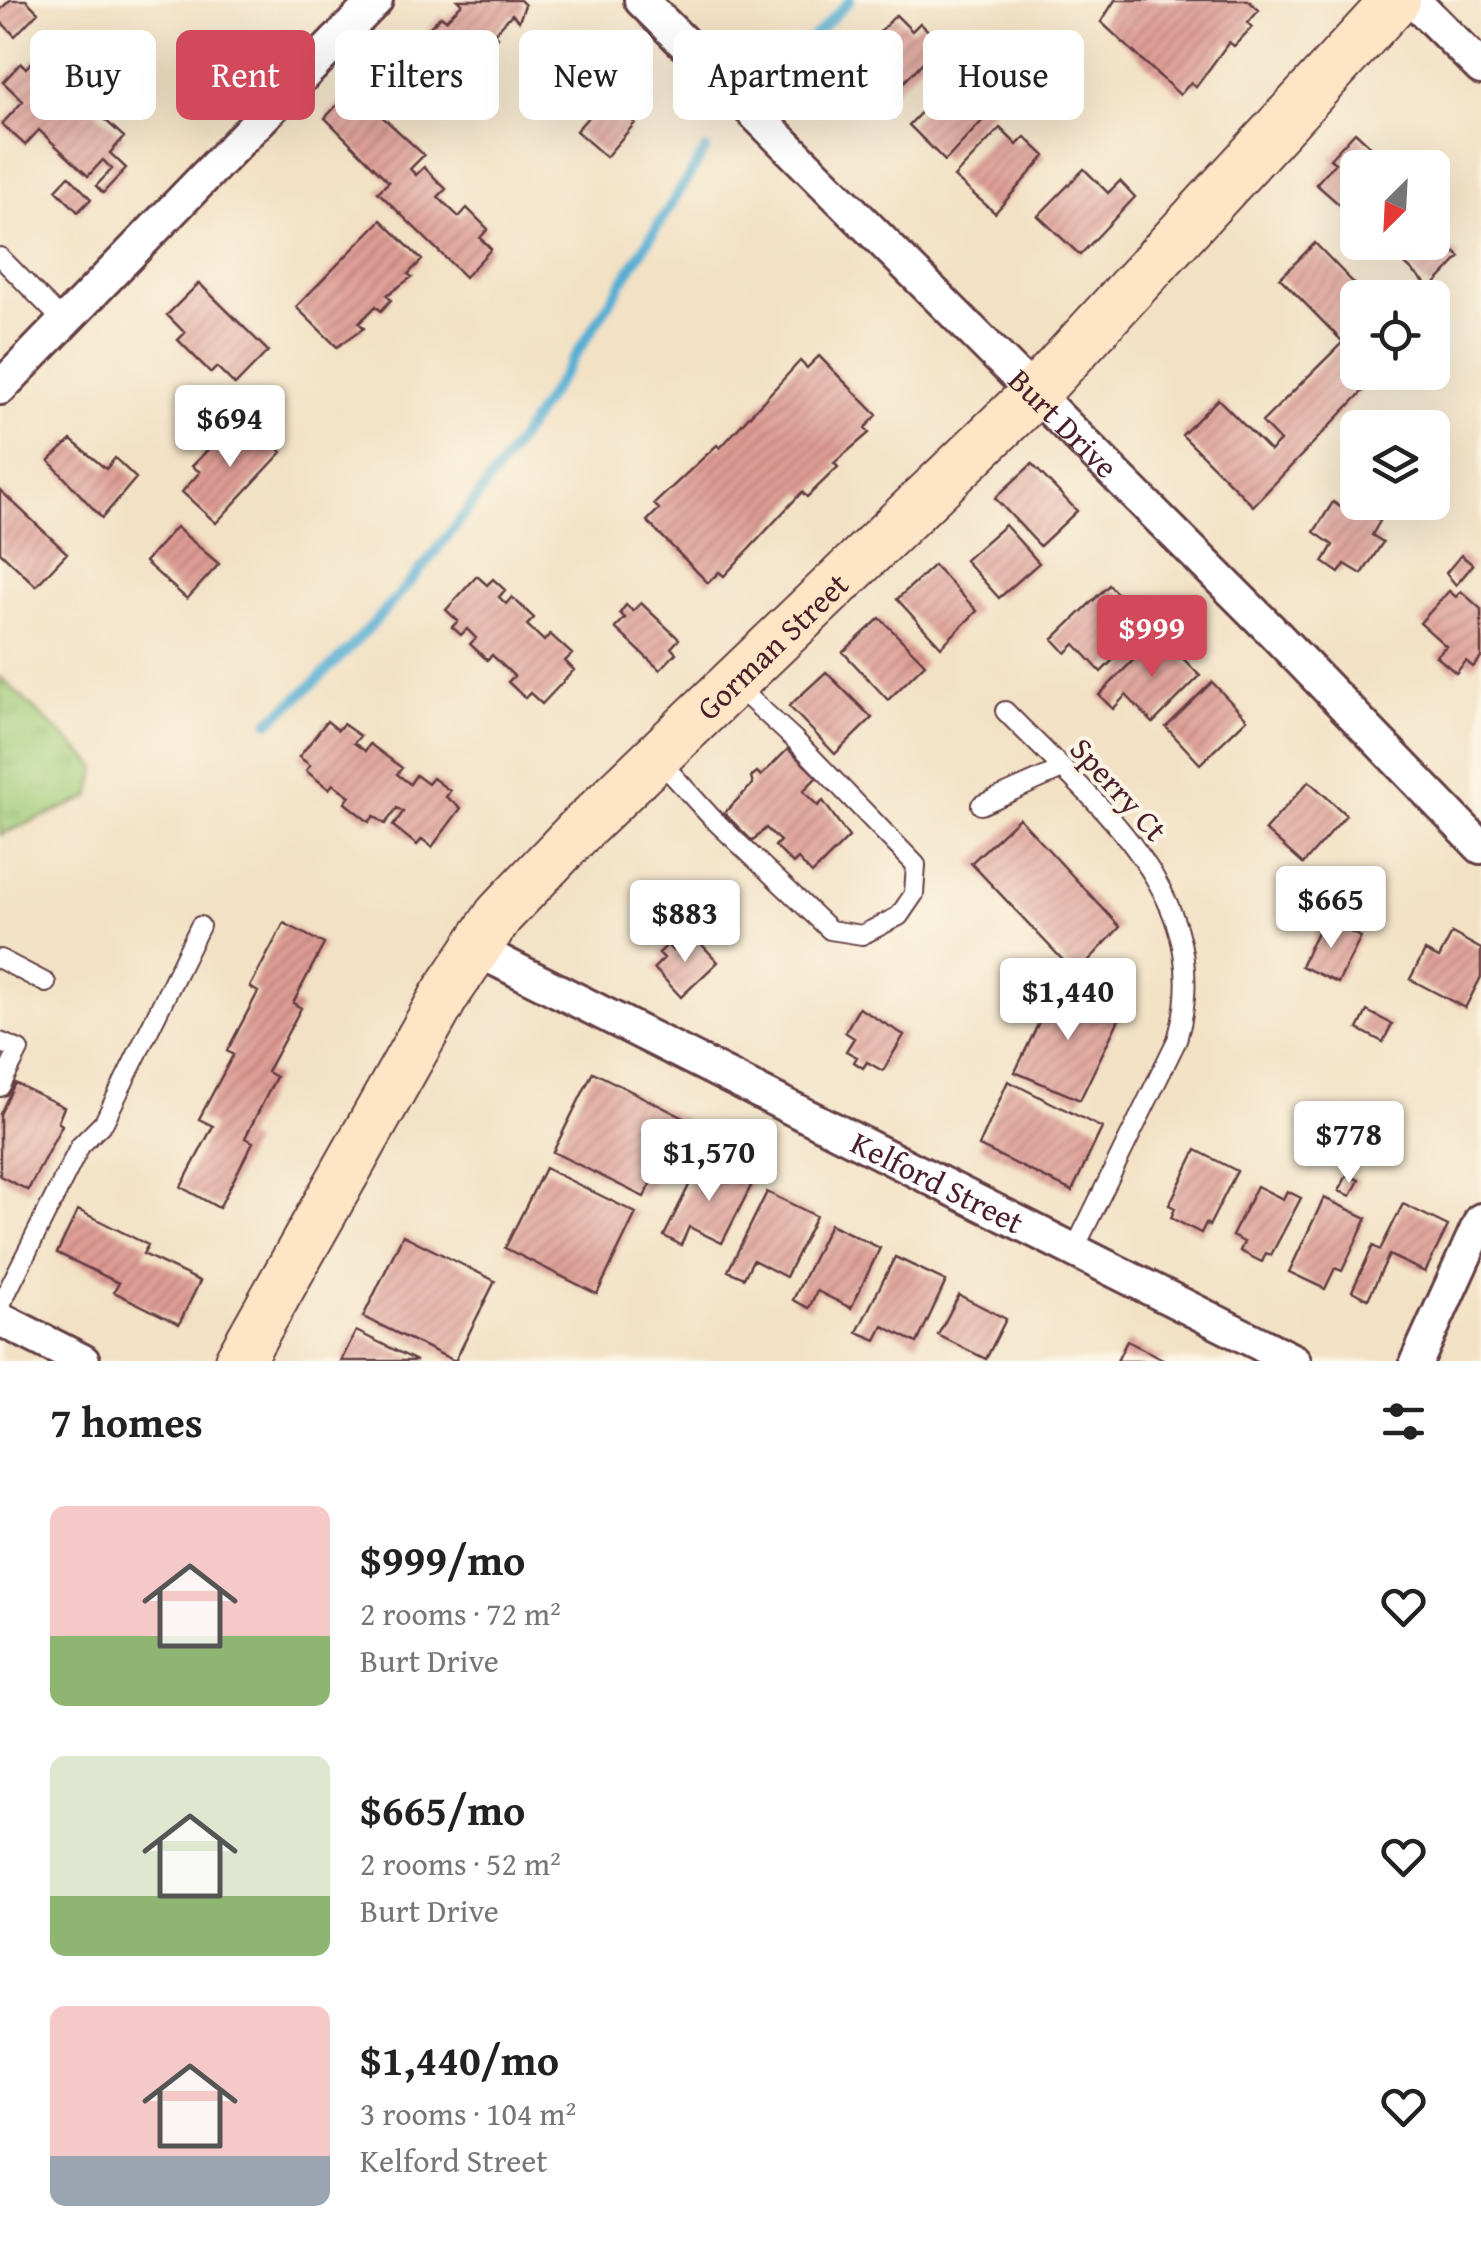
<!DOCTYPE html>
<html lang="en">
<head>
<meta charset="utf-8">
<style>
  body { margin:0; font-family:"Gentium Book Plus",serif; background:#f6f6f6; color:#222; height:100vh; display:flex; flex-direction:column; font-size:38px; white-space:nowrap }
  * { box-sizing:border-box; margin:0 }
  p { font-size:32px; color:#767676 }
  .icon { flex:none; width:55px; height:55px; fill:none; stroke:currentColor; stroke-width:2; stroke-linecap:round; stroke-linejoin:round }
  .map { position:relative; height:1361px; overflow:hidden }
  .side { display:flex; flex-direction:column; background:#fff; flex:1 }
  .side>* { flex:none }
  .hud { position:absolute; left:30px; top:30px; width:1422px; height:90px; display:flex; gap:20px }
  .needle { width:65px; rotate:204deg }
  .tools { position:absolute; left:1340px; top:150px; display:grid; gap:20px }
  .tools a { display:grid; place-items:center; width:110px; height:110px; border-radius:15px; background:#fff; box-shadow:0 10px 40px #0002; font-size:50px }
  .price { position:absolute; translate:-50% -85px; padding:0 22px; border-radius:10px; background:#fff; color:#222; font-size:32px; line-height:65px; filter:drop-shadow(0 2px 5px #0008) }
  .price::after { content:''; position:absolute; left:50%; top:60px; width:30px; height:22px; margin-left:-15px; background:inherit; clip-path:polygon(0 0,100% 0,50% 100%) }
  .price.active { background:#d1495b; color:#fff }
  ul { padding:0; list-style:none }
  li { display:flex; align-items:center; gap:30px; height:250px; padding:0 50px }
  li span { display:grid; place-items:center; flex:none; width:280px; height:200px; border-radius:15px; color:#555 }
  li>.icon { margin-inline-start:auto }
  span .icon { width:120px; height:120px; fill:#fffc; stroke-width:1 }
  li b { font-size:42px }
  h2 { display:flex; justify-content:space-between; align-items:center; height:120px; padding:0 50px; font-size:42px }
  .tag { padding:0 35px; border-radius:15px; background:#fff; box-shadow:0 10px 40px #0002; font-size:35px; line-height:90px }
  .tag.active { background:#d1495b; color:#fff }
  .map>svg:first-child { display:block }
  .park { fill:url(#park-tufts); stroke:#767652; stroke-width:2.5 }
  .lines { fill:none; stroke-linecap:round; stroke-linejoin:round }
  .stream { stroke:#55aed3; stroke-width:10 }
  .building { fill:url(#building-hatch) }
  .lane-casing { stroke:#633c42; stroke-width:22 }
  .street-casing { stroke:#633c42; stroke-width:38 }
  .secondary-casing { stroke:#633c42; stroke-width:52 }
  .lane { stroke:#fff; stroke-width:18 }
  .street { stroke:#fff; stroke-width:32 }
  .secondary { stroke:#fde5c5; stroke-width:48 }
  .labels { text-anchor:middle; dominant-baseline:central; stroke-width:8; stroke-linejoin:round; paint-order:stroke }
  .street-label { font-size:32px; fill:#4a1f2b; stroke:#fcf5e5 }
</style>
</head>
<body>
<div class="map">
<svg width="1481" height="1361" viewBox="0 0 1481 1361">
  <defs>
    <pattern id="park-tufts" width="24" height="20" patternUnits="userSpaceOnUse" patternTransform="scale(2.5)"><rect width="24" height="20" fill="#a1cc79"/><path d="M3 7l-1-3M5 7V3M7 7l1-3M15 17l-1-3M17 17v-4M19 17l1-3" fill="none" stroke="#8caf69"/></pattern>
    <pattern id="building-hatch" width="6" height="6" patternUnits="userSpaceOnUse" patternTransform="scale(2.5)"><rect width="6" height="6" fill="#de9c94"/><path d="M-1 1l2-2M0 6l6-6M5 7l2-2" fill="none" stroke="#b67f79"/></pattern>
  </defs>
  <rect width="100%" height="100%" fill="#fcf5e5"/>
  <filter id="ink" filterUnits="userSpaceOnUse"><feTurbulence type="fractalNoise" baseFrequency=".01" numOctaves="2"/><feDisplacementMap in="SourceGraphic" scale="20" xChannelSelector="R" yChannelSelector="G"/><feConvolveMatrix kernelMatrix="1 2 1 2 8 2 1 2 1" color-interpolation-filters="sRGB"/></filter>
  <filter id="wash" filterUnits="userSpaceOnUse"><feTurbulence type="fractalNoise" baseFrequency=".0048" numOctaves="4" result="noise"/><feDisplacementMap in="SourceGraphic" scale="40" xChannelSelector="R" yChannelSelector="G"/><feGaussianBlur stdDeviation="2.25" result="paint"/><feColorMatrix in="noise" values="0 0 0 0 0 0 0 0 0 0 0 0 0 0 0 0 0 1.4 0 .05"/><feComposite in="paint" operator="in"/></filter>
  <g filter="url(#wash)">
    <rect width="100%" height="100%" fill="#f2e1c4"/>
    <path class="park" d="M 0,677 L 97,767 L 90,797 L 0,835 Z"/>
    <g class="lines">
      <path class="stream" d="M 765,86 L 850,0
        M 269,722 C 450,576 582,344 706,149"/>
    </g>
    <g id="blocks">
      <path class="building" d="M 10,0 L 26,0 L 38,12 L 15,36 L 0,21 L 0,10 Z
        M 458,0 L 520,0 L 525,5 L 519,21 L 512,14 L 494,34 L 497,37 L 476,58 L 481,63 L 475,68 L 470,64 L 466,68 L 426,31 L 441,16 L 446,20 L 462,4 Z
        M 1115,0 L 1248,0 L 1259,10 L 1248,23 L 1252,27 L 1234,46 L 1229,42 L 1196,87 L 1191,82 L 1180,95 L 1101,22 Z
        M 896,15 L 912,31 L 920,23 L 941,43 L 887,100 L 850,63 Z
        M 45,48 L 85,86 L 78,95 L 124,137 L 110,153 L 126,168 L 103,193 L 96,186 L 112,169 L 103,160 L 88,176 L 39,130 L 25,145 L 2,124 L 23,101 L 3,82 L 21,63 L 26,68 Z
        M 954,78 L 971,93 L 978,85 L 997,105 L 945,161 L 909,125 Z
        M 352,89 L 424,155 L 410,169 L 416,175 L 424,167 L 446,189 L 438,197 L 459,217 L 467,208 L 488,229 L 480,238 L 491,249 L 465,277 L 378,192 L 389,182 L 325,118 Z
        M 605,98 L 635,123 L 606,157 L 576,131 Z
        M 1000,128 L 1017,145 L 1025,137 L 1045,156 L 995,213 L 954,177 Z
        M 1355,132 L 1394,168 L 1358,168 L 1358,221 L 1316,184 L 1335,163 L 1330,159 Z
        M 1084,169 L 1108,193 L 1120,181 L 1135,197 L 1080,255 L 1038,216 Z
        M 69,176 L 91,199 L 78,212 L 56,190 Z
        M 381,220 L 422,260 L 408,274 L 412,277 L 387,295 L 391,300 L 381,311 L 376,306 L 359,323 L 364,328 L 337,347 L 296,307 Z
        M 1432,232 L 1460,257 L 1431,288 L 1381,242 L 1432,242 Z
        M 1315,243 L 1368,298 L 1358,298 L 1358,336 L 1352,341 L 1358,347 L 1358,372 L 1381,372 L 1253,506 L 1182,435 L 1218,399 L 1270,451 L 1280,441 L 1262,422 L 1343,342 L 1280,278 Z
        M 199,283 L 268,351 L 235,385 L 217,367 L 211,373 L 178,340 L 185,333 L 167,315 Z
        M 819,356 L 877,415 L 865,428 L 869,433 L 834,463 L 838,467 L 807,497 L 802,492 L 724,576 L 719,572 L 708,583 L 647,521 L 659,509 L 654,504 L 717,445 L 720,448 L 800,361 L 807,368 Z
        M 248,421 L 282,452 L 216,523 L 182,492 L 200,472 L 192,466 L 225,432 L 231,439 Z
        M 71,440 L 106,469 L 115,458 L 136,478 L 102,518 L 49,461 Z
        M 1032,464 L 1077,511 L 1040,546 L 995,498 Z
        M 0,490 L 67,553 L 36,586 L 0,552 Z
        M 1333,502 L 1349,513 L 1354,505 L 1380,521 L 1372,535 L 1383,542 L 1362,574 L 1345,564 L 1339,573 L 1323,562 L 1333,545 L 1314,532 Z
        M 1005,525 L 1039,563 L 999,598 L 965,560 Z
        M 176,527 L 219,564 L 187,599 L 145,562 Z
        M 1461,555 L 1473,565 L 1456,585 L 1446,573 Z
        M 934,565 L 977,611 L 941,647 L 897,599 Z
        M 477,576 L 487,585 L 493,579 L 505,590 L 499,597 L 506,604 L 512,597 L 534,618 L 527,625 L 544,641 L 550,634 L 572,654 L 565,661 L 574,670 L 542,704 L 530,693 L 525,698 L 508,682 L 514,676 L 492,655 L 487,660 L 470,644 L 476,638 L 467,629 L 461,635 L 452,627 L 458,621 L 446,610 Z
        M 1109,585 L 1148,625 L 1101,672 L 1075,644 L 1066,653 L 1053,639 Z
        M 1449,591 L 1456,597 L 1461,591 L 1481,609 L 1481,658 L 1473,667 L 1466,661 L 1456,673 L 1436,656 L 1446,646 L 1420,623 Z
        M 641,603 L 679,639 L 671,648 L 676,653 L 660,670 L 615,628 L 625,618 L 620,613 L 626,605 L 633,611 Z
        M 880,618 L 925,664 L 888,700 L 843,652 Z
        M 1159,634 L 1200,676 L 1153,723 L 1126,695 L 1113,709 L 1099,695 Z
        M 826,672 L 872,718 L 835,754 L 789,706 Z
        M 1212,682 L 1247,719 L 1200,764 L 1166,727 Z
        M 327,721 L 338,730 L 343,724 L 360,736 L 354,743 L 365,751 L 370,744 L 402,768 L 397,774 L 410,784 L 416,775 L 428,784 L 433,778 L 450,791 L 446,797 L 461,808 L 432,847 L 422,839 L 417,845 L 393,826 L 403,812 L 397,808 L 385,824 L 374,816 L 369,822 L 345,803 L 350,796 L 333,784 L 329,789 L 306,771 L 310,765 L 299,757 Z
        M 788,749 L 817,777 L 803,791 L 818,806 L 823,801 L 849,837 L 812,874 L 798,859 L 793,864 L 775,846 L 780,841 L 766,828 L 752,841 L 724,813 L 753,784 L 751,777 L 757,772 L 761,776 Z
        M 1309,781 L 1346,815 L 1303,864 L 1265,830 Z
        M 1019,818 L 1120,927 L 1076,974 L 971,863 Z
        M 1323,919 L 1361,937 L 1338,983 L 1301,966 Z
        M 284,923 L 324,944 L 293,1003 L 301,1008 L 267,1072 L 276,1077 L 245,1138 L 253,1142 L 219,1208 L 181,1187 L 213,1126 L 199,1119 L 233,1055 L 227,1051 L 258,992 L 250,987 Z
        M 691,933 L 718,962 L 681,997 L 654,968 L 664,958 L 659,953 L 667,945 L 673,951 Z
        M 1452,933 L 1481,949 L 1481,977 L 1465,1008 L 1410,979 L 1425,951 L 1439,958 Z
        M 1057,985 L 1121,1015 L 1080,1100 L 1015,1072 Z
        M 859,1008 L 904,1035 L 883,1071 L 867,1062 L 863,1068 L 854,1062 L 857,1057 L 846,1051 L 854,1038 L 845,1032 Z
        M 1367,1011 L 1392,1024 L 1383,1042 L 1358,1029 Z
        M 593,1072 L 684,1118 L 644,1197 L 553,1152 Z
        M 1008,1081 L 1102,1128 L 1072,1191 L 979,1146 Z
        M 15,1083 L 64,1107 L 58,1122 L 62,1125 L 28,1190 L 0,1176 L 0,1114 Z
        M 1196,1150 L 1237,1171 L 1209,1226 L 1206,1223 L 1201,1233 L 1171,1218 L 1175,1208 L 1169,1205 Z
        M 702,1159 L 752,1184 L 722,1243 L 689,1227 L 681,1245 L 664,1236 Z
        M 545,1168 L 636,1213 L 597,1294 L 505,1248 Z
        M 1347,1175 L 1359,1180 L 1351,1196 L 1339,1191 Z
        M 1257,1186 L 1283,1199 L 1287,1191 L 1301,1198 L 1271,1255 L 1266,1253 L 1262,1262 L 1240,1251 L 1244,1242 L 1232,1236 Z
        M 767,1192 L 816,1216 L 786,1277 L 753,1260 L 744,1278 L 728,1271 Z
        M 1324,1198 L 1367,1218 L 1342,1271 L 1335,1268 L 1325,1289 L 1289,1272 Z
        M 1403,1204 L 1448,1226 L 1425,1272 L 1389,1255 L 1368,1299 L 1352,1291 L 1373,1246 L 1380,1250 Z
        M 78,1210 L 148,1245 L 143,1254 L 200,1281 L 179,1324 L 114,1292 L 119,1283 L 57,1253 Z
        M 830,1224 L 880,1248 L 851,1308 L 817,1291 L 809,1308 L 793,1300 Z
        M 403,1235 L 495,1281 L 455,1361 L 363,1317 Z
        M 895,1257 L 946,1281 L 917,1343 L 883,1326 L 876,1340 L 857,1332 Z
        M 959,1295 L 1006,1319 L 986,1359 L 938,1335 Z
        M 356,1331 L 417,1361 L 341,1361 Z
        M 1127,1341 L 1167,1361 L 1117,1361 Z"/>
    </g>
  </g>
  <g filter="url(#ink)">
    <use href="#blocks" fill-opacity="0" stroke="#633c42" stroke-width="2.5"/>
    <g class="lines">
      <defs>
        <path id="lane" d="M 0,257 L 64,322
          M 1005,711 C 1094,803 1220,896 1177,1040 L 1074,1250
          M 658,759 L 712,818 L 830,930 L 862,935 L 899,916 L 914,894 L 916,865 L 794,739 L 734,684
          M 981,805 L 1062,769
          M 0,959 L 46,983
          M 0,1042 L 19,1050 L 0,1087
          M 0,1306 L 80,1146 L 104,1122 L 200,926"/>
        <g id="street">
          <path id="s1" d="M 641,0 L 1267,626 L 1481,847"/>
          <path d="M 1413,0 L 1481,68"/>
          <path d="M 0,388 L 376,0"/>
          <path id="s2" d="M 475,949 L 1294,1361"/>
          <path d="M 0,1319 L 83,1361"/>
          <path d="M 1417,1361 L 1481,1220"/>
        </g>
        <g id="secondary">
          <path id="s3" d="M 239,1361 L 445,995 L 499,915 L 578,832 L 1035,393 L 1396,0"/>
        </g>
      </defs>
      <use href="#lane" class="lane-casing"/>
      <use href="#street" class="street-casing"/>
      <use href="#secondary" class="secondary-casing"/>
      <use href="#lane" class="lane"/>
      <use href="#street" class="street"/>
      <use href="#secondary" class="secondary"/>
    </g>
  </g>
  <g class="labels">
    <g class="street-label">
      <text stroke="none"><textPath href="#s1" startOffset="598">Burt Drive</textPath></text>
      <text stroke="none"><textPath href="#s3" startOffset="900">Gorman Street</textPath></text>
      <text transform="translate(1119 789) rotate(48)">Sperry Ct</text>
      <text stroke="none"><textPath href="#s2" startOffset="518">Kelford Street</textPath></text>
    </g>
  </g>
</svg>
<div class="tools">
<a><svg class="needle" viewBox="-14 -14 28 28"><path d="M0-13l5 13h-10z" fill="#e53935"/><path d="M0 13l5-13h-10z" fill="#767676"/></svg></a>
<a><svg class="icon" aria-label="locate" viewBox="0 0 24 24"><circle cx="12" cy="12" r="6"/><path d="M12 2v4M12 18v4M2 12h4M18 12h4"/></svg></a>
<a><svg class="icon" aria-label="layers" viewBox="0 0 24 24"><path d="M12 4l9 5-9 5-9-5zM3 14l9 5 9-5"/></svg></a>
</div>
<b class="price" style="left:230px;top:470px">$694</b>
<b class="price active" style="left:1152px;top:680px">$999</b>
<b class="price" style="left:1331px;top:951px">$665</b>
<b class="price" style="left:685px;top:965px">$883</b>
<b class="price" style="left:1068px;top:1043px">$1,440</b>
<b class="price" style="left:1349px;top:1186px">$778</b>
<b class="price" style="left:709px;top:1204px">$1,570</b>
<div class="hud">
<a class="tag">Buy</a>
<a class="tag active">Rent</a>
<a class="tag">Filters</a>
<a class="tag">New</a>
<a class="tag">Apartment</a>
<a class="tag">House</a>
</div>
</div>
<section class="side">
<h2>7 homes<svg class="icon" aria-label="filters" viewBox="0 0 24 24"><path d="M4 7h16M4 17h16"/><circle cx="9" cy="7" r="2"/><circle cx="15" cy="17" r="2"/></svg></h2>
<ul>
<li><span style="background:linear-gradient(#f6c9c9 65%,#8fb573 0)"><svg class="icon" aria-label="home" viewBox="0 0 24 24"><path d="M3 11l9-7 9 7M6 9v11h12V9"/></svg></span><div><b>$999/mo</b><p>2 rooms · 72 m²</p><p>Burt Drive</p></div><svg class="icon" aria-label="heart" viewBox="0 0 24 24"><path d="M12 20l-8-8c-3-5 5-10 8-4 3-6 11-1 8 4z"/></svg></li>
<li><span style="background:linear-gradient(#dfe7d0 70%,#8fb573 0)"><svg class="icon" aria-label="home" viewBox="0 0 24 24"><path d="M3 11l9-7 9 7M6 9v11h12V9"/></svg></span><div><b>$665/mo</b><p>2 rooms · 52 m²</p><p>Burt Drive</p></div><svg class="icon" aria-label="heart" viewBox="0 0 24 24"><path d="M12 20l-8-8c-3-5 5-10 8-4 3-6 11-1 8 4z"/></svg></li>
<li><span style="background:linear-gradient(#f6c9c9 75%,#9aa5b1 0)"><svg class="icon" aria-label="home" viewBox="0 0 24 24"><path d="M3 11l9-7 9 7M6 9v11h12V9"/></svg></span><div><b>$1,440/mo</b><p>3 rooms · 104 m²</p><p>Kelford Street</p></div><svg class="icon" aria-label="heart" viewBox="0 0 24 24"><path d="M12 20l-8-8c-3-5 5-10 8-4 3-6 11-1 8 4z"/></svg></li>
</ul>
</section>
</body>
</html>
